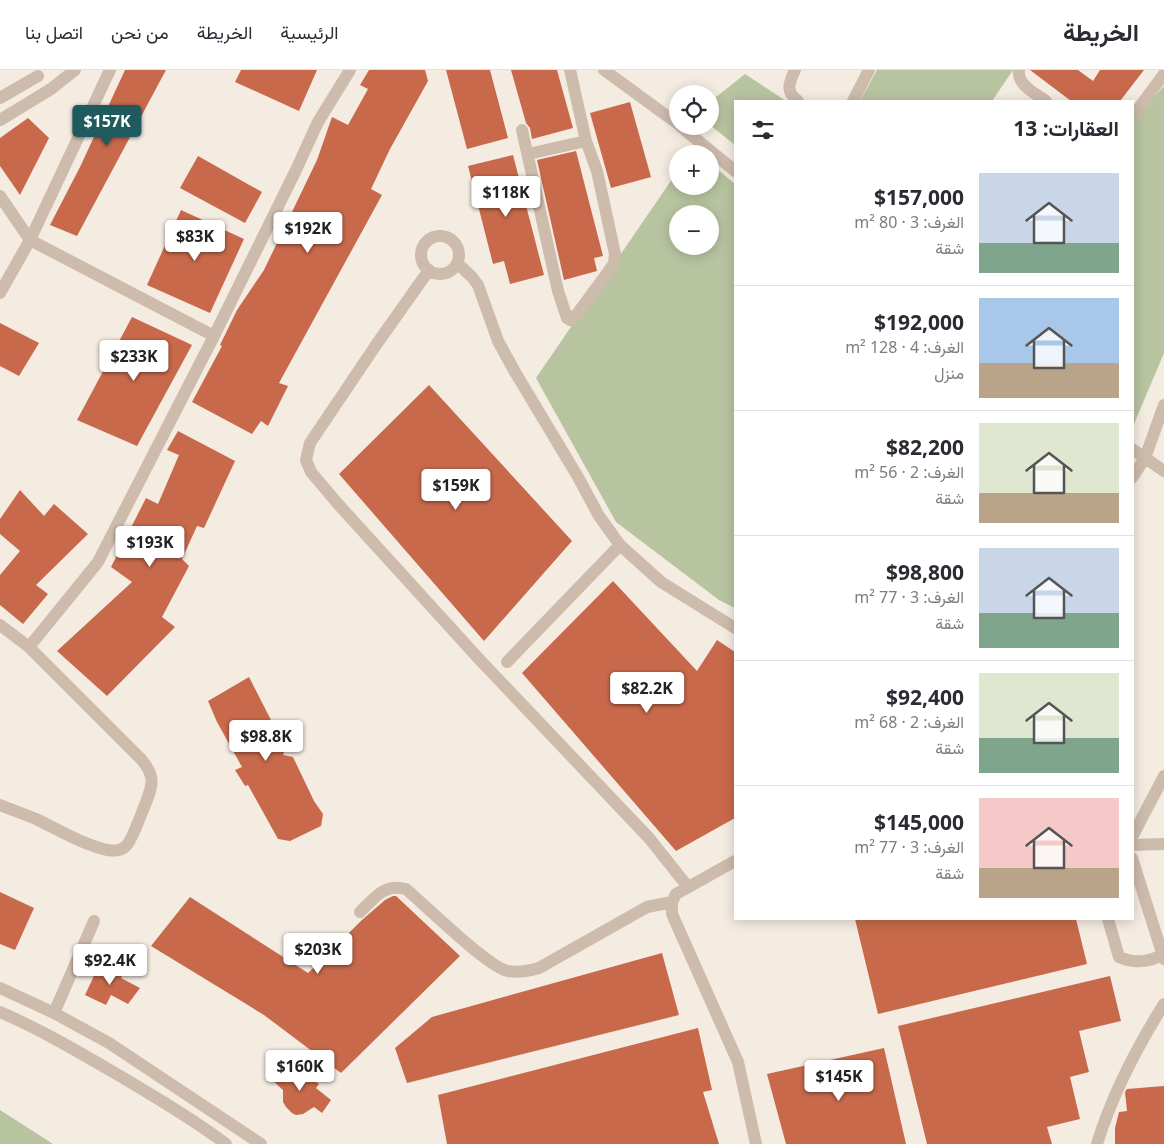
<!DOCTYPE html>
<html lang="ar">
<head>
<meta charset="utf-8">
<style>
  body { margin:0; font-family:"Noto Sans",Vazirmatn,sans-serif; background:#f7f7f7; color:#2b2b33; direction:rtl; height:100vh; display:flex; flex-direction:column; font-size:19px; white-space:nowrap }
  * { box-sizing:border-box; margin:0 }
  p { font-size:16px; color:#7c7c81 }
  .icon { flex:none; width:28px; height:28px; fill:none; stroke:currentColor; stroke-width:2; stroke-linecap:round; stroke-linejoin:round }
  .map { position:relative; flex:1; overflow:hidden; direction:ltr }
  .drawer { position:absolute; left:734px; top:30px; width:400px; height:820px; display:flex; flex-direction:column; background:#fff; border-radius:0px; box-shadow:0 2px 12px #0003; direction:rtl }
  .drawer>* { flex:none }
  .buttons { position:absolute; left:669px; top:15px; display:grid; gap:10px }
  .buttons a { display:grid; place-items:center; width:50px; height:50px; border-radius:50%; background:#fff; box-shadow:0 2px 12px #0003; font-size:25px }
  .price { position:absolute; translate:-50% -42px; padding:0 11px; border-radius:5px; background:#fff; color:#222; font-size:16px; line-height:32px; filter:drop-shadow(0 1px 2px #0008) }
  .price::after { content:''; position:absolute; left:50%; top:30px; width:15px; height:11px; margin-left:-8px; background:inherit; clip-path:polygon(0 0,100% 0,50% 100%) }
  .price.selected { background:#1f5a5e; color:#fff }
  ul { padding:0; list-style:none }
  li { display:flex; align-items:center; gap:15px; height:125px; padding:0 15px }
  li+li { border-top:1px solid #e1e1e2 }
  li span { display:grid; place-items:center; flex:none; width:140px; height:100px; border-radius:0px; color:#555 }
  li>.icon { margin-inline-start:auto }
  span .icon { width:60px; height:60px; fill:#fffc; stroke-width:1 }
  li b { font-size:21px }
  h2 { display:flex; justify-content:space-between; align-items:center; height:60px; padding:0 15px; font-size:21px }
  header { display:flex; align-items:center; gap:30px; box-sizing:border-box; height:70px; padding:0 25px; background:#fff; border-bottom:1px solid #e1e1e2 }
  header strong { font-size:24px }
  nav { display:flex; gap:28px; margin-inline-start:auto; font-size:18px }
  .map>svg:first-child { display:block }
  .green { fill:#b8c4a0; fill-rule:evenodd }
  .building { fill:#c8694b }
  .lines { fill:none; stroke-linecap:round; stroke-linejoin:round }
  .minor { stroke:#cdbbac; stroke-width:12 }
</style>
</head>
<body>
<header>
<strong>الخريطة</strong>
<nav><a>الرئيسية</a><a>الخريطة</a><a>من نحن</a><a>اتصل بنا</a></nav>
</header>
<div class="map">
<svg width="1164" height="1074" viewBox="0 0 1164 1074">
  <rect width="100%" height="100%" fill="#f4ebe1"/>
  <path class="green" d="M 877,0 L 1013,0 L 992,31 L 860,31 Z
    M 745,4 L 786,31 L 735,31 L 735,75 L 710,55 L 710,32 Z
    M 1164,16 L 1164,283 L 1134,354 L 1132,353 L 1132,51 Z
    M 710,93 L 735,114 L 735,538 L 719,530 L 616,452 L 536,308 L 677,102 L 678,116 L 710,116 ZM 678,144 L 710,144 L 710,176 L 678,176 Z
    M 0,1040 L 53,1074 L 0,1074 Z"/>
  <path class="building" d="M 125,0 L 166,0 L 77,166 L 50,155 L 80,97 Z
    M 241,0 L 317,0 L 299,41 L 235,12 Z
    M 369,0 L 425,0 L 428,11 L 390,79 L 371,119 L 382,125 L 279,313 L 288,316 L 268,356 L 261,351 L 252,364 L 192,332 L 222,276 L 220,275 L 237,240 L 264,200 L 317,90 L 332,47 L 348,55 L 368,19 L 360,15 Z
    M 446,0 L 490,0 L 508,68 L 467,79 Z
    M 511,0 L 557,0 L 573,58 L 532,69 L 530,58 L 526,53 Z
    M 1030,0 L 1078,0 L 1093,11 L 1100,0 L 1144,0 L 1120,31 L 1071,31 Z
    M 630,32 L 651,107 L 611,118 L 590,43 Z
    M 28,48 L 49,68 L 20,125 L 0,96 L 0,68 Z
    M 576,81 L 603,186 L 594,188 L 597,201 L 564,210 L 537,90 Z
    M 513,85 L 544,205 L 510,214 L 504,191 L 493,194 L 468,96 Z
    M 198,86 L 262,122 L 245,153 L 180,118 Z
    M 181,140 L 244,169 L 210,243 L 147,215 Z
    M 132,247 L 192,275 L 137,376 L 77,350 Z
    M 0,253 L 39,273 L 19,306 L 0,296 Z
    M 429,315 L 572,471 L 484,571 L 339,404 Z
    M 178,361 L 235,391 L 204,458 L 197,456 L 182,489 L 189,496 L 162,547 L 175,557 L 107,626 L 57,581 L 132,512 L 111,497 L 146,428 L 158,434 L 179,385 L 167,380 Z
    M 20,420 L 44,446 L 54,434 L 88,464 L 36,515 L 48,524 L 23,554 L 0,535 L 0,505 L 20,481 L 0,464 L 0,449 Z
    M 613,511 L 697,601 L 717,570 L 735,582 L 735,748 L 676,781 L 522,603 Z
    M 249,607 L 273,654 L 287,674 L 283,685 L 293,687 L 314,731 L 323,744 L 321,756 L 290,771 L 278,769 L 248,715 L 245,716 L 235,700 L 242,697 L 217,652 L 208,631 Z
    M 0,822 L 34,838 L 15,880 L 0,874 Z
    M 393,826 L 396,826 L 460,886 L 341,1003 L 264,945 L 151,876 L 190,827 L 308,903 L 362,850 L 385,830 Z
    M 855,849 L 1076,849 L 1087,894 L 878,944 Z
    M 662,883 L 679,945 L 407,1013 L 395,978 L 432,947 Z
    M 101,891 L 123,903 L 121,908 L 140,918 L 128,934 L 111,925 L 106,935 L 85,925 Z
    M 1110,906 L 1121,951 L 1079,961 L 1089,1002 L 1070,1007 L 1080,1049 L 1047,1057 L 1052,1074 L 927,1074 L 898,956 Z
    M 698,958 L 712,1020 L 703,1022 L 719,1074 L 447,1074 L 438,1025 Z
    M 884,978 L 906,1074 L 786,1074 L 767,1004 Z
    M 282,995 L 294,1004 L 299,999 L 319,1014 L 316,1018 L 331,1030 L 322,1043 L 314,1037 L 303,1044 L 296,1045 L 292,1043 L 286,1037 L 283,1032 L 283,1020 L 272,1010 Z
    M 1164,1016 L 1164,1074 L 1115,1074 L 1115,1058 L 1119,1042 L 1127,1041 L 1125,1022 L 1127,1019 Z"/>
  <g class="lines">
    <path class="minor" d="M 604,0 L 678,54
      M 795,0 C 789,13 785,22 798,31
      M 1019,0 C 1017,15 1035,23 1046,31
      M 0,28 L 38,6
      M 853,31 L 869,0
      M 1132,47 L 1164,4
      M 0,50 L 51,19 L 75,0
      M 680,56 L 735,101
      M 522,60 L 558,221 L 567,248 L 570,250 L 577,244 L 608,202 L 614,193 L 615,184 L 597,101 L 586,71 L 570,0
      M 528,84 L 586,71
      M 0,126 L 30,170 L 214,266
      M421 185a19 19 0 1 1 38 0a19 19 0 1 1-38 0Z
      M 457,193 L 472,207 L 478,215 L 498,271 L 515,302 L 578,407 L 599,446 L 620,475 L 661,512 L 735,558
      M 429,200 L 376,275 L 310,373 L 306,390 L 311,402 L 338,434 L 479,589 L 649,768 L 688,817
      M 0,223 L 30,170 L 110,0
      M 1132,379 L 1164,401
      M 1132,408 L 1145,388 L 1164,335
      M 0,555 L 29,577 L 141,689 C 156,707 153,714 145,735 C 141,744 132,771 126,776 C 121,781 113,781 107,780 C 82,774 59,760 36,749 C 24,744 12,740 0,735
      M 29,577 L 98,492 L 214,266 L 296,100 L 318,52 L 350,0
      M 507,592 L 620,475
      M 1132,767 L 1164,706
      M 1132,775 L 1164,774
      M 1132,788 L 1164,889
      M 735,791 L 676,824 L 672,832 L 672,844 L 738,992 L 756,1074
      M 360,842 C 375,828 384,813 406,819 C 425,835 489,898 508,901 C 519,903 529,901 539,898 L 647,837 L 672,832
      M 1108,849 L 1119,887 C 1132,893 1151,893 1162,884
      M 0,918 L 54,943 L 109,973 L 261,1074
      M 0,942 C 44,961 84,985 125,1009 C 159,1029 194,1050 226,1074
      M 54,943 L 94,851
      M 1097,1074 C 1112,1025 1137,977 1164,934"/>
  </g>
</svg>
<div class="buttons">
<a><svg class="icon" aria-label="locate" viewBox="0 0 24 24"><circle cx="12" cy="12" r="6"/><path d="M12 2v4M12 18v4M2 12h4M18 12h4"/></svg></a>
<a>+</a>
<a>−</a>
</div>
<b class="price selected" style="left:107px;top:77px">$157K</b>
<b class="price" style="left:506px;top:148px">$118K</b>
<b class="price" style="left:308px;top:184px">$192K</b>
<b class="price" style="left:195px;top:192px">$83K</b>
<b class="price" style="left:134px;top:312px">$233K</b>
<b class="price" style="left:456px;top:441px">$159K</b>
<b class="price" style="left:150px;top:498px">$193K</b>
<b class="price" style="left:647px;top:644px">$82.2K</b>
<b class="price" style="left:266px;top:692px">$98.8K</b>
<b class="price" style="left:318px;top:905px">$203K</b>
<b class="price" style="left:110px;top:916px">$92.4K</b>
<b class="price" style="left:300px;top:1022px">$160K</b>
<b class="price" style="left:839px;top:1032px">$145K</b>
<section class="drawer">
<h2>العقارات: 13<svg class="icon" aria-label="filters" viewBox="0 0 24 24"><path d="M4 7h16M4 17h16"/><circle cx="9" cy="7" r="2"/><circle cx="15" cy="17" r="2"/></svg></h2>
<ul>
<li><span style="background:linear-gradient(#c9d6e8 70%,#7fa58c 0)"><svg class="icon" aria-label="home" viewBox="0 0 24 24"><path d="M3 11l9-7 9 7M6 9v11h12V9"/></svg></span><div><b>$157,000</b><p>الغرف: 3 · 80 m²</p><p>شقة</p></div></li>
<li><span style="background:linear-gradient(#a9c7e8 65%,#b9a48a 0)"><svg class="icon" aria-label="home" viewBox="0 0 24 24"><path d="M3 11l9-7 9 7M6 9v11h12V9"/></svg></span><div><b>$192,000</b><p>الغرف: 4 · 128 m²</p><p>منزل</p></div></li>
<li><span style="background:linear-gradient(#dfe7d0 70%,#b9a48a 0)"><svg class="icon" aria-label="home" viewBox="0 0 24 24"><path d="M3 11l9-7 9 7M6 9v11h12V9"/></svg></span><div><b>$82,200</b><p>الغرف: 2 · 56 m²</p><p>شقة</p></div></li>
<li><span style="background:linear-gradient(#c9d6e8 65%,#7fa58c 0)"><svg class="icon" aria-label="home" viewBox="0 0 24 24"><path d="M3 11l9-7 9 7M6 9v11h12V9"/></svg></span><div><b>$98,800</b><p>الغرف: 3 · 77 m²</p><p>شقة</p></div></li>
<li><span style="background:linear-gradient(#dfe7d0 65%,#7fa58c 0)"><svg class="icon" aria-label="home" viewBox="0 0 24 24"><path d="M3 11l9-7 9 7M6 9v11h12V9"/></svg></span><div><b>$92,400</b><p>الغرف: 2 · 68 m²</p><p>شقة</p></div></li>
<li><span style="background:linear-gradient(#f6c9c9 70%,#b9a48a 0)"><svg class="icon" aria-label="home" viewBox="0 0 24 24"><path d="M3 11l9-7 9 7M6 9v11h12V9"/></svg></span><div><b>$145,000</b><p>الغرف: 3 · 77 m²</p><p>شقة</p></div></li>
</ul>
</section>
</div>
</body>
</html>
